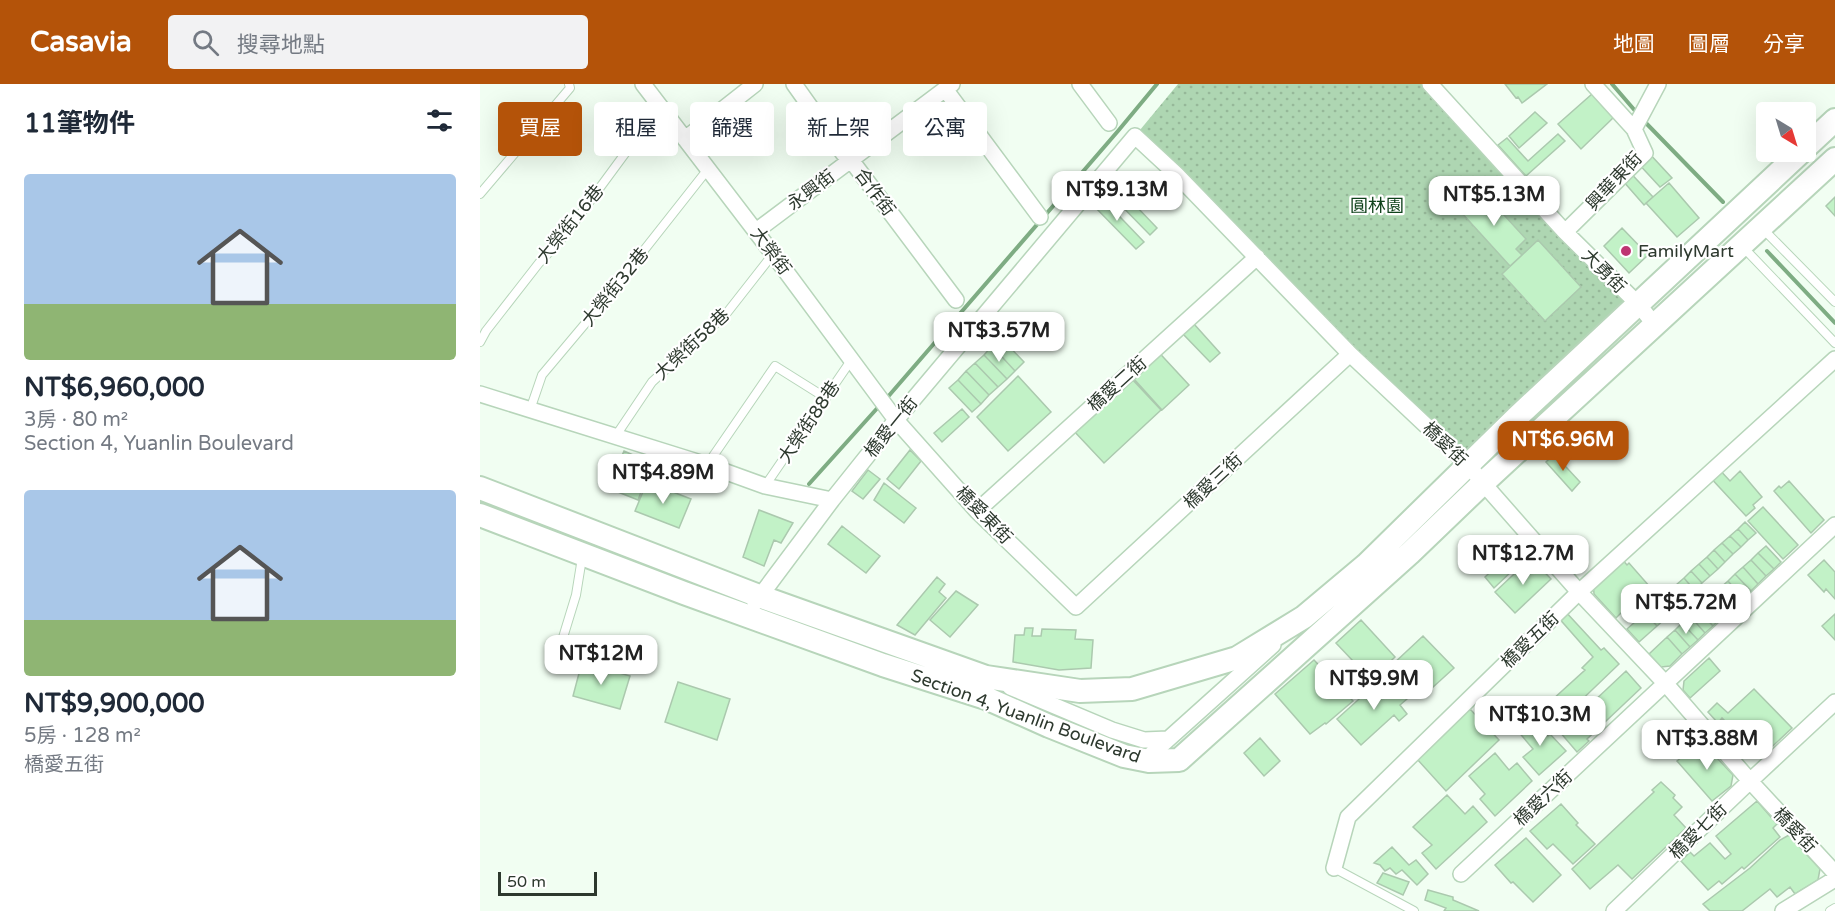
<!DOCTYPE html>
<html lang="zh-TW">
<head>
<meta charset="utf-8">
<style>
  body { margin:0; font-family:"Varela Round","Noto Sans TC",sans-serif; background:#f2f2f3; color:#1f2937; height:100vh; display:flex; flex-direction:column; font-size:22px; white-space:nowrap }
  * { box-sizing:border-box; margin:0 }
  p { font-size:20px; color:#747a83 }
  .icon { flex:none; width:33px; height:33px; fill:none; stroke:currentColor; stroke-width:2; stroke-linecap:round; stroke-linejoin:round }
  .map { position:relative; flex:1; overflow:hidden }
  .panel { display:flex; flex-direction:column; background:#fff; width:480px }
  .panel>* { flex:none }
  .top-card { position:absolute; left:18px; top:18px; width:570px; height:54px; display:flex; gap:12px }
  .needle { width:39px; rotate:142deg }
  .fabs { position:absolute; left:1276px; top:18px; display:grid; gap:12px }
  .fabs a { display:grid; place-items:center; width:60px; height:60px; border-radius:6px; background:#fff; box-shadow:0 6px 24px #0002; font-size:30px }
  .scale { position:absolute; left:18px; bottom:15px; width:99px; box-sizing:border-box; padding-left:6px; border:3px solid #2d392e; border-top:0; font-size:16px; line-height:21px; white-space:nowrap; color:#2d392e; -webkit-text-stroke:4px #fff; paint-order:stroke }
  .price { position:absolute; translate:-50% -51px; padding:0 14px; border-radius:12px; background:#fff; color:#222; font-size:20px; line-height:39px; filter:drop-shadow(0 2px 3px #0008) }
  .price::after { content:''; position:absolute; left:50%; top:36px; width:18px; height:14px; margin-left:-9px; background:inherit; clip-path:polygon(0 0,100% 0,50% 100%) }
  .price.current { background:#b45309; color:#fff }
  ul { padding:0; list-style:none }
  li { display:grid; align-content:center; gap:12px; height:318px; padding:0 24px }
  li span { display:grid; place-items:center; height:186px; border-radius:6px; color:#555 }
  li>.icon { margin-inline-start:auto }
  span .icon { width:108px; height:108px; fill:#fffc; stroke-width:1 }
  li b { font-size:26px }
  h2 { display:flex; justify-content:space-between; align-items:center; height:72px; padding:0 24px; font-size:26px }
  .tag { padding:0 21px; border-radius:6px; background:#fff; box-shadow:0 6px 24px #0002; font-size:21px; line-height:54px }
  .tag.current { background:#b45309; color:#fff }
  header { display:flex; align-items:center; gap:36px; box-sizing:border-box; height:84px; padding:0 30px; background:#b45309; color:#fff }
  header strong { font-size:28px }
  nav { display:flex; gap:33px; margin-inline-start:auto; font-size:21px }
  .search { width:420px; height:54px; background:#f2f2f3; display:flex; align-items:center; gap:15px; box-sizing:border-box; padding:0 21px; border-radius:6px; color:#747a83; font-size:22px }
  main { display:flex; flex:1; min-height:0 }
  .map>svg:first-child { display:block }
  .grass { fill:url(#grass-dots) }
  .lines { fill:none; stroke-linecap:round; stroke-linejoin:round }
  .stream { stroke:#7eac83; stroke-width:4 }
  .building { fill:#c2f2c7; stroke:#abc9ae; stroke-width:1.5 }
  .service-casing { stroke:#b7d5ba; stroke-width:10 }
  .minor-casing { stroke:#b7d5ba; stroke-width:18 }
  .secondary-casing { stroke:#b7d5ba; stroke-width:26 }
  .service { stroke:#fff; stroke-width:8 }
  .minor { stroke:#fff; stroke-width:15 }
  .secondary { stroke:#fff; stroke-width:22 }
  .poi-dot { fill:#be3572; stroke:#fff; stroke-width:2 }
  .labels { text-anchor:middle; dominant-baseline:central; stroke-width:4.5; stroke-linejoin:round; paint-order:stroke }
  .street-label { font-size:18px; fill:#2d392e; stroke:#fff }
  .park-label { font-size:18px; fill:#0f421b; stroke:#fff }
  .poi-label { font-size:18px; fill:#2d392e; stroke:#fff; text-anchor:start }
</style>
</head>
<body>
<header>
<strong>Casavia</strong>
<div class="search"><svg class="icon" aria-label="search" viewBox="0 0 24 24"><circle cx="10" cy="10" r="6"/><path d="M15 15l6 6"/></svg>搜尋地點</div>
<nav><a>地圖</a><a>圖層</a><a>分享</a></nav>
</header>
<main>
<section class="panel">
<h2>11筆物件<svg class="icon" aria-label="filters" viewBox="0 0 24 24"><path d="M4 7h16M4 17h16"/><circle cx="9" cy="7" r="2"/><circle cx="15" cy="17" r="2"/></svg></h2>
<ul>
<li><span style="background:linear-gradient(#a9c7e8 70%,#8fb573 0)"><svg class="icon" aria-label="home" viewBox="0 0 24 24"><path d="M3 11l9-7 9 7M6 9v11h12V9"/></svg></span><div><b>NT$6,960,000</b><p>3房 · 80 m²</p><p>Section 4, Yuanlin Boulevard</p></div></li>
<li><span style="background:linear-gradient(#a9c7e8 70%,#8fb573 0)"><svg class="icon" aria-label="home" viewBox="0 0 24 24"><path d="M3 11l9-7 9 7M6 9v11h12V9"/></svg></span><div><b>NT$9,900,000</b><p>5房 · 128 m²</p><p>橋愛五街</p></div></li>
</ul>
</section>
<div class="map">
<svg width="1355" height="827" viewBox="0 0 1355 827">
  <defs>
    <pattern id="grass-dots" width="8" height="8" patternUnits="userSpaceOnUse" patternTransform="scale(1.5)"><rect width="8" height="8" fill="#aed6b2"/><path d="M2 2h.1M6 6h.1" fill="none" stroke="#96b899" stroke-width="1.8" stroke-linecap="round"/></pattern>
  </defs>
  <rect width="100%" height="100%" fill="#f1fef2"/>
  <path class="grass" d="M 698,0 L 950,0 L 1158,220 L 988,381 L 655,52 Z"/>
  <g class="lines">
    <path class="stream" d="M 1132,0 L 1157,29
      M 1164,37 L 1243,118
      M 1287,167 L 1355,239
      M 406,315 L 638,47 L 677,0
      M 329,400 L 401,320"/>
  </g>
  <path class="building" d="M 1025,0 L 1067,0 L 1042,19 L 1038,13 L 1036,14 Z
    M 1112,10 L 1134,33 L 1101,65 L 1078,40 Z
    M 1055,28 L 1067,39 L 1039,64 L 1029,52 Z
    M 1078,50 L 1085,57 L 1046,92 L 1018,61 L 1027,54 L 1048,77 Z
    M 1167,67 L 1192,94 L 1180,103 L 1156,77 Z
    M 1144,82 L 1173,113 L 1164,121 L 1136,89 Z
    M 633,98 L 677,144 L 670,151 L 625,105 Z
    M 1189,99 L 1219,134 L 1197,153 L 1166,119 Z
    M 1002,107 L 1046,155 L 1036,165 L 1042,171 L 1030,182 L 980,127 Z
    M 619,111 L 664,158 L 656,165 L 611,119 Z
    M 1355,113 L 1355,132 L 1346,122 Z
    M 1142,144 L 1168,171 L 1149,189 L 1124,162 Z
    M 1058,156 L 1101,203 L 1065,237 L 1022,190 Z
    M 714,240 L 740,269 L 730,278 L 703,250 Z
    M 521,254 L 544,278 L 535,287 L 512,262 Z
    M 672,261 L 709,301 L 682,326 L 645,285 Z
    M 512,262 L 535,287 L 527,295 L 504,271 Z
    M 504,271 L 527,295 L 518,303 L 495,279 Z
    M 495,279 L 518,303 L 509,311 L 486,287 Z
    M 486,287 L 509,311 L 501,320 L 478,296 Z
    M 538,292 L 571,328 L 528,367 L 497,333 Z
    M 650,293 L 681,326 L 624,379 L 593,346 Z
    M 478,296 L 501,320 L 492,328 L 469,304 Z
    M 482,325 L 489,333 L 462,358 L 454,349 Z
    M 430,366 L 441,377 L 419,405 L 407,395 Z
    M 144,367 L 153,371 L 145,392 L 135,388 Z
    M 1074,370 L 1100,398 L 1092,407 L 1066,378 Z
    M 1237,383 L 1250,397 L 1260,387 L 1282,413 L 1273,421 L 1275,424 L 1266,432 L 1228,391 Z
    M 388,386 L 400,395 L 383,415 L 372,407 Z
    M 157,391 L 166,395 L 158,416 L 138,408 L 145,392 L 154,396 Z
    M 1309,397 L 1344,436 L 1331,449 L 1294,407 L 1299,402 L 1301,404 Z
    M 167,398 L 211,415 L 199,444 L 155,427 Z
    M 404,399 L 436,424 L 424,439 L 394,416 Z
    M 1283,423 L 1318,461 L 1303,475 L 1268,437 Z
    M 279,426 L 313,439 L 301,459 L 294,456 L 284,482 L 263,473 Z
    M 1265,438 L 1276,449 L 1268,456 L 1258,445 Z
    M 362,442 L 400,472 L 386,489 L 348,460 Z
    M 1258,445 L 1268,456 L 1261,463 L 1250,452 Z
    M 1250,452 L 1261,463 L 1253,470 L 1242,459 Z
    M 1242,459 L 1253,470 L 1245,478 L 1234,466 Z
    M 1040,460 L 1050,470 L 1014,504 L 1005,493 Z
    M 1286,462 L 1301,478 L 1294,485 L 1278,469 Z
    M 1234,466 L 1245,478 L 1238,485 L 1227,473 Z
    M 1278,469 L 1294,485 L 1286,492 L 1271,476 Z
    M 1227,473 L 1238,485 L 1230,492 L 1219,480 Z
    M 1051,474 L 1071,495 L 1035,529 L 1015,508 Z
    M 1141,474 L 1147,481 L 1149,479 L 1170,503 L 1167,506 L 1177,517 L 1153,538 L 1143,527 L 1136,534 L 1114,510 L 1113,497 Z
    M 1271,476 L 1286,492 L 1278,500 L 1263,483 Z
    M 1344,476 L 1355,488 L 1355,515 L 1346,505 L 1344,508 L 1328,491 Z
    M 1219,480 L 1230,492 L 1222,499 L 1211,487 Z
    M 1263,483 L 1278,500 L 1271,507 L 1255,490 Z
    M 1211,487 L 1222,499 L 1215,507 L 1204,494 Z
    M 1255,490 L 1271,507 L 1263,514 L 1248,497 Z
    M 457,493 L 465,500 L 459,508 L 466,514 L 435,551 L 417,541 Z
    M 1204,494 L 1215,507 L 1207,513 L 1196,501 Z
    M 1248,497 L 1263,514 L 1256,521 L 1240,504 Z
    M 1196,501 L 1207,513 L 1200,520 L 1189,508 Z
    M 1240,504 L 1256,521 L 1248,528 L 1233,511 Z
    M 476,507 L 498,521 L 470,553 L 450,536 Z
    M 1189,508 L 1200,520 L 1192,528 L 1181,515 Z
    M 1233,511 L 1248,528 L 1240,535 L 1225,518 Z
    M 1181,515 L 1192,528 L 1185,535 L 1173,522 Z
    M 1225,518 L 1240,535 L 1233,542 L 1217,525 Z
    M 1173,522 L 1185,535 L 1177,542 L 1165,529 Z
    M 1217,525 L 1233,542 L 1225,549 L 1210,532 Z
    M 1084,526 L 1121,566 L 1124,564 L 1139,580 L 1089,628 L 1095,635 L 1146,587 L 1161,604 L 1107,655 L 1109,657 L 1097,668 L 1061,626 L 1105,586 L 1102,584 L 1113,573 L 1077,532 Z
    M 1165,529 L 1177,542 L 1159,558 L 1147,545 Z
    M 1355,530 L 1355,556 L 1342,542 Z
    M 1210,532 L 1225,549 L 1218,556 L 1202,539 Z
    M 881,536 L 915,573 L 891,596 L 856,559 Z
    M 1202,539 L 1218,556 L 1210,563 L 1195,546 Z
    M 545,544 L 553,544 L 552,552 L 561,552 L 562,545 L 596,546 L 595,555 L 613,556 L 611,584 L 579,586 L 533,578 L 535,551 L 544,551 Z
    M 1195,546 L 1210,563 L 1202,570 L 1187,553 Z
    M 943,552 L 974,584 L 941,614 L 912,581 Z
    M 1187,553 L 1202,570 L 1190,582 L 1181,583 L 1169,570 Z
    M 1229,574 L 1240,587 L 1210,614 L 1203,606 L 1204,597 Z
    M 834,576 L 873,617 L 846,640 L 845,639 L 830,650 L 795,610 Z
    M 102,578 L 150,592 L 140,625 L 93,612 Z
    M 906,591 L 927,615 L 920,621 L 927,630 L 919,637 L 914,631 L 881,661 L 857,635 L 889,606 L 892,610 L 902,601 L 899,597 Z
    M 198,598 L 250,615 L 237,656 L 185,638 Z
    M 1274,605 L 1312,644 L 1280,674 L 1242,634 L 1238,639 L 1228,628 L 1237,619 L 1248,629 Z
    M 990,625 L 1019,656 L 966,707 L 937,675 Z
    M 1051,634 L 1068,652 L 1070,650 L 1086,667 L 1059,691 L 1043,673 L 1053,665 L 1037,646 Z
    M 780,654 L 800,677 L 784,692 L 764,669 Z
    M 1221,657 L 1253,691 L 1251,702 L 1232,717 L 1197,677 Z
    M 1015,669 L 1029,686 L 1037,679 L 1052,697 L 1015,732 L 1000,715 L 1005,710 L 989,692 Z
    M 1181,698 L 1195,711 L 1193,714 L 1202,723 L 1194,731 L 1206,744 L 1152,795 L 1138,781 L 1110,805 L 1092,785 L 1174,708 L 1172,706 Z
    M 967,711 L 985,730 L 993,722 L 1007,738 L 956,785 L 942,769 L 952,761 L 933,743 Z
    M 1277,717 L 1297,740 L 1293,744 L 1300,753 L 1264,785 L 1262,783 L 1242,800 L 1239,797 L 1228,806 L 1201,777 L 1210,768 L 1214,772 L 1230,759 L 1245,775 L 1251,770 L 1236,752 Z
    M 1081,720 L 1098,739 L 1096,741 L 1115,760 L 1093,780 L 1073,760 L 1067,765 L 1050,747 Z
    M 1309,751 L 1340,785 L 1338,796 L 1315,810 L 1310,803 L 1297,813 L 1290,805 L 1262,827 L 1230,827 L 1223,820 L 1270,784 L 1300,756 Z
    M 1046,754 L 1081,791 L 1053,818 L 1033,798 L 1031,799 L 1015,781 Z
    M 912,763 L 929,781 L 936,776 L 948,790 L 937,801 L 922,786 L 916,790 L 910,784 L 905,787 L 900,781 L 894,779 Z
    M 903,789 L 929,798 L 923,811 L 897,799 Z
    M 948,806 L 973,813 L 973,816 L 999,827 L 964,827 L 966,824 L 945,816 Z"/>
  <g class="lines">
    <defs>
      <path id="service" d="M 0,110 L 90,4 L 89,0
        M 1282,144 L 1355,218
        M 1263,163 L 1355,259
        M 0,258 L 6,247 L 59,179 L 85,151 L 180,22
        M 50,326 L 62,291 L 120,222 L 228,85
        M 135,353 L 172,298 L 246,230 L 293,170
        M 227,381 L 295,282 L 346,314
        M 285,402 L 372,275
        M 81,560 L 96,511 L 102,474
        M 854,784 L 934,827
        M 1350,827 L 1355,824"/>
      <path id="minor" d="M 163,0 L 293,170 L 416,336 L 497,427 L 596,523 L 870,270
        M 314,0 L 363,69 L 371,76 L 476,216
        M 600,0 L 629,39
        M 950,0 L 1085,148 L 1158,220 L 1175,241
        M 1113,0 L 1154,45
        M 465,5 L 560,133
        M 205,55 L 275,0
        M 276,147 L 472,0
        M 1085,148 L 1165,69 L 1154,45 L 1178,0
        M 0,310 L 227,381 L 285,402 L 352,416
        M 497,427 L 777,173
        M 275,519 L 352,416 L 416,336 L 655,52 L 696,90 L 870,270 L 988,381 L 1003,399 L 1099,508 L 1186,600 L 1270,697 L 1355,789
        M 530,603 L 632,646 L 664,656 L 688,655
        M 665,676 L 793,561
        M 854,784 L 868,733 L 1099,508 L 1355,275
        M 981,790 L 1355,441
        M 1134,827 L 1270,697 L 1355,618
        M 1303,827 L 1355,795"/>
      <path id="secondary" d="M 1326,63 L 1355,36
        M 0,404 L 279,512 L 506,593 L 600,607 L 652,605 L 757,574 L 824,533 L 886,481 L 1036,334 L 1321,68
        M 0,431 L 204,509 L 403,581 L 506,614 L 569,642 L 644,672 L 669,677 L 699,676 L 930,469 L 1003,399 L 1355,75"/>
    </defs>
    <use href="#service" class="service-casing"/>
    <use href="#minor" class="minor-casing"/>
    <use href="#secondary" class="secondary-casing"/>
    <use href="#service" class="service"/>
    <use href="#minor" class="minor"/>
    <use href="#secondary" class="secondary"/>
  </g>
  <circle class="poi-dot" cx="1146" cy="167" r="6"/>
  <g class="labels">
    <g class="street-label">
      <text transform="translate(1134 97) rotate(-47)">興華東街</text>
      <text transform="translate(331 106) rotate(-37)">永興街</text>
      <text transform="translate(395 108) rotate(53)">合作街</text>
      <text transform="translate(90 140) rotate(-51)">大榮街16巷</text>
      <text transform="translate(291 167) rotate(53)">大榮街</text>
      <text transform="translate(1124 187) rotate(45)">大勇街</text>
      <text transform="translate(135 203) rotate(-51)">大榮街32巷</text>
      <text transform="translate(212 260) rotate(-43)">大榮街58巷</text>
      <text transform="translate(637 300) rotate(-42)">橋愛二街</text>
      <text transform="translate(329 338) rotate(-56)">大榮街88巷</text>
      <text transform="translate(411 343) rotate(-51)">橋愛一街</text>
      <text transform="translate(965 360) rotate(44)">橋愛街</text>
      <text transform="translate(733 397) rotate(-43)">橋愛三街</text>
      <text transform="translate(504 431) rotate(46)">橋愛東街</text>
      <text transform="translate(1050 556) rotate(-44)">橋愛五街</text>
      <text transform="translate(546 632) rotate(20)">Section 4, Yuanlin Boulevard</text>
      <text transform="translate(1063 714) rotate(-43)">橋愛六街</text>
      <text transform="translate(1315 746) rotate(47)">橋愛街</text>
      <text transform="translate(1218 747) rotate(-44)">橋愛七街</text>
    </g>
    <g class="park-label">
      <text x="897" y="122">圓林園</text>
    </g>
    <g class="poi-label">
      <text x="1158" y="167">FamilyMart</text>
    </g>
  </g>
</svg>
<div class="fabs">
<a><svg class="needle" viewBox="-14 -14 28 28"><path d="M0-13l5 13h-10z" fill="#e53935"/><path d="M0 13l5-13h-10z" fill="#747a83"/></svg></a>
</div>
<div class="scale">50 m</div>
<b class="price" style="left:637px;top:138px">NT$9.13M</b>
<b class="price" style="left:1014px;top:143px">NT$5.13M</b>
<b class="price" style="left:519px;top:279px">NT$3.57M</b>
<b class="price current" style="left:1083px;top:388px">NT$6.96M</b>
<b class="price" style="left:183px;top:421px">NT$4.89M</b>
<b class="price" style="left:1043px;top:502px">NT$12.7M</b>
<b class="price" style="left:1206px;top:551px">NT$5.72M</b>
<b class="price" style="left:121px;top:602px">NT$12M</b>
<b class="price" style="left:894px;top:627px">NT$9.9M</b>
<b class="price" style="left:1060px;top:663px">NT$10.3M</b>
<b class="price" style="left:1227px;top:687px">NT$3.88M</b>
<div class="top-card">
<a class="tag current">買屋</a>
<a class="tag">租屋</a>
<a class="tag">篩選</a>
<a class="tag">新上架</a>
<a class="tag">公寓</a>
</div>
</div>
</main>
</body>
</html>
